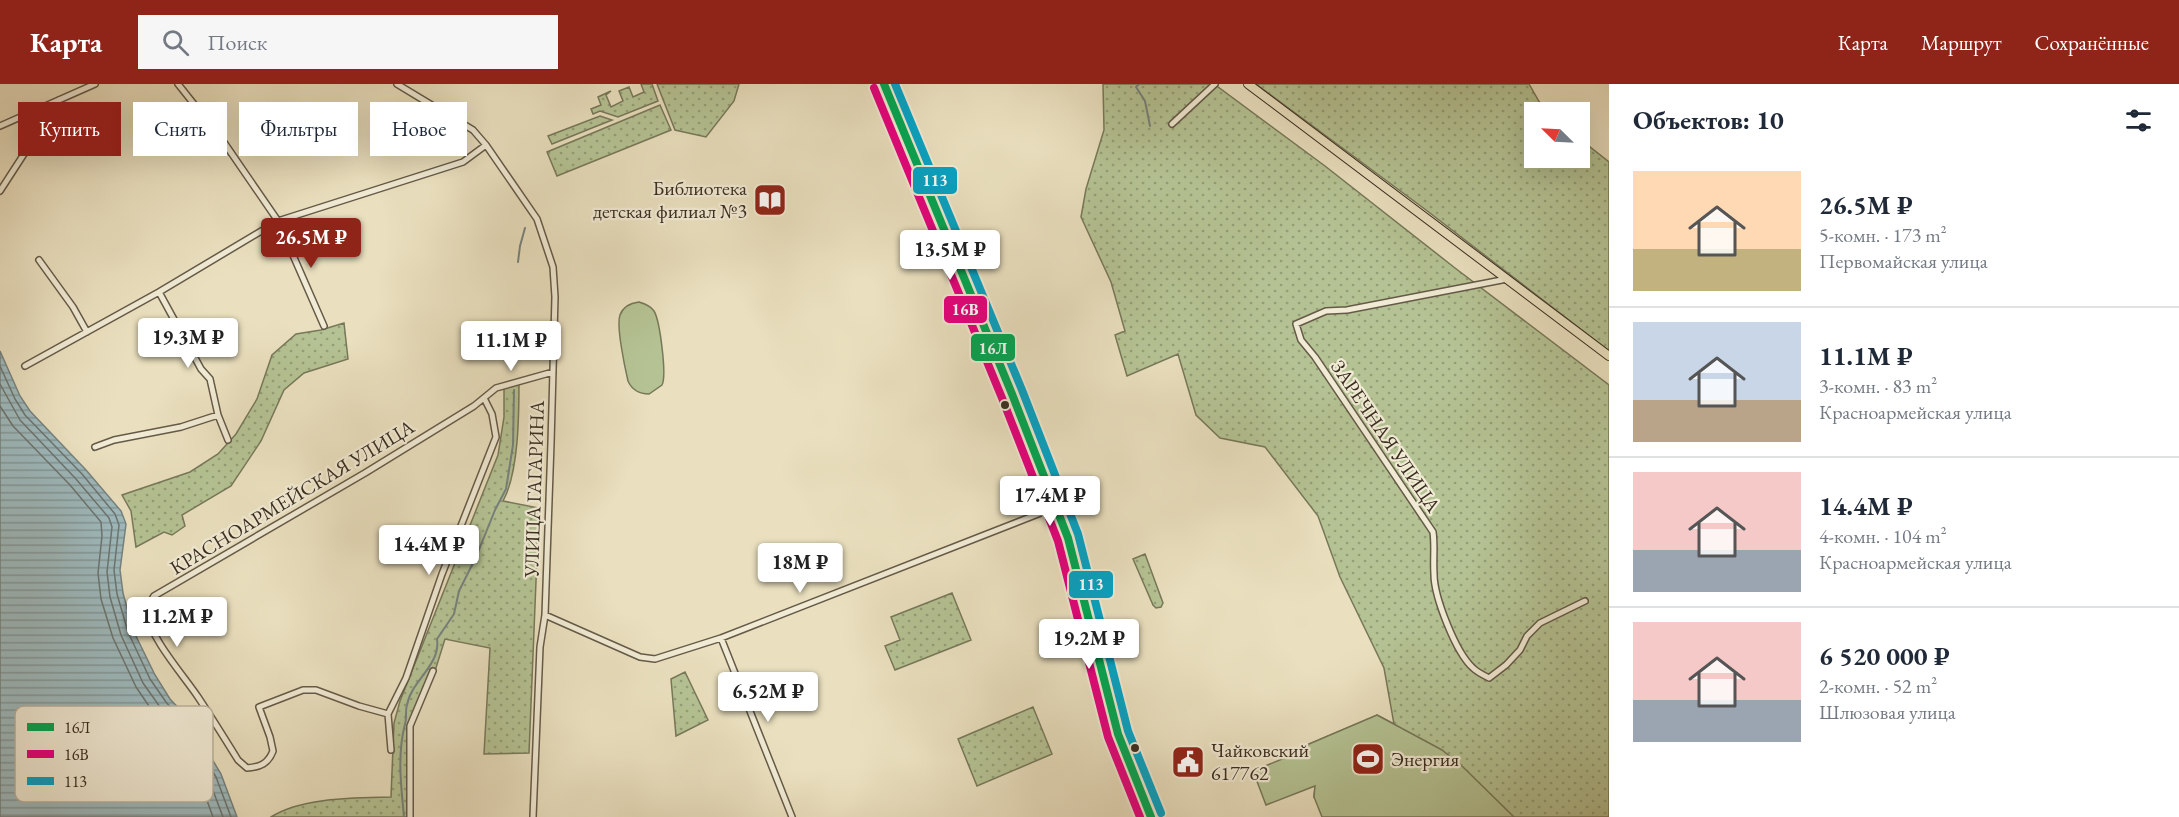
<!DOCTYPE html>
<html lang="ru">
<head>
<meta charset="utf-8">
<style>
  body { margin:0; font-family:"EB Garamond",serif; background:#f6f6f7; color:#1f2937; height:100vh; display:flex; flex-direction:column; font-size:22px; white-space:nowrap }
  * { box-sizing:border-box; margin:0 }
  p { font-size:20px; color:#747a83 }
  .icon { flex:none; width:33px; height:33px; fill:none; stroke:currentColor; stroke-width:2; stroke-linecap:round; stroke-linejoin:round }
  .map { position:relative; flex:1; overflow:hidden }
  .side { display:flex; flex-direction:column; background:#fff; width:570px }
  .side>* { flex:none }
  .top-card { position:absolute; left:18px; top:18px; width:570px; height:54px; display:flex; gap:12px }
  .needle { width:39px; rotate:294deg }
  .fabs { position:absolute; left:1524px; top:18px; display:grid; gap:12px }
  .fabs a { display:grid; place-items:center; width:66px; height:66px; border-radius:0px; background:#fff; box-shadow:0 6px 24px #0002; font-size:30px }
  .price { position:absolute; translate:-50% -51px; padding:0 14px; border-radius:6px; background:#fff; color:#222; font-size:20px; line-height:39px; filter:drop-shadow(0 2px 3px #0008) }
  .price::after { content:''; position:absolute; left:50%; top:36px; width:18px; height:14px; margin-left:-9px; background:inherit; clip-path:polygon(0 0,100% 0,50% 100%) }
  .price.on { background:#8f2418; color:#fff }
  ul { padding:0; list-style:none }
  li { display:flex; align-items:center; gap:18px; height:150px; padding:0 24px }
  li+li { border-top:2px solid #e0e1e3 }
  li span { display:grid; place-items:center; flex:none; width:168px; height:120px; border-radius:0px; color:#555 }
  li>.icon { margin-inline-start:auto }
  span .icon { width:72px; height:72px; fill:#fffc; stroke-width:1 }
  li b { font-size:26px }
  h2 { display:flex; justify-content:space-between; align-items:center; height:72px; padding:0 24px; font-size:26px }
  .tag { padding:0 21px; border-radius:0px; background:#fff; box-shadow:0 6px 24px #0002; font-size:21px; line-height:54px }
  .tag.on { background:#8f2418; color:#fff }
  header { display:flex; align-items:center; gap:36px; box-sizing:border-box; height:84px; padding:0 30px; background:#8f2418; color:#fff }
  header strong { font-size:28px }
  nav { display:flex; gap:33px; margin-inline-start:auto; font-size:21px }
  .search { width:420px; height:54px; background:#f6f6f7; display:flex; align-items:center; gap:15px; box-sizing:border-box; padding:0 21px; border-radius:0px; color:#747a83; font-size:22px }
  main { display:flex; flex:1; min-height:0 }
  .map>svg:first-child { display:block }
  .green { fill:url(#green-dots); stroke:#77785a; stroke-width:1.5 }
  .pitch { fill:#b5c394; stroke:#77785a; stroke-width:1.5 }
  .water { fill:url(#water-rules); stroke:#76827f; stroke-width:1.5 }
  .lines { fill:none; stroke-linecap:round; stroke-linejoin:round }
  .shore { stroke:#6c746f; stroke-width:1.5 }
  .stream { stroke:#76827f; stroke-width:2 }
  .minor-casing { stroke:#655a48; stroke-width:8 }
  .secondary-casing { stroke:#392d20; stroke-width:10 }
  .primary-casing { stroke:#392d20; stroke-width:10 }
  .minor { stroke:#f1ebd5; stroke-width:5 }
  .secondary { stroke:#f1ebd5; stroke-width:8 }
  .primary { stroke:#eae0bf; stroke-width:8 }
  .bus-1-casing { stroke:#f1ebd5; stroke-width:12 }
  .bus-2-casing { stroke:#f1ebd5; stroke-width:12 }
  .bus-3-casing { stroke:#f1ebd5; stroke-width:12 }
  .bus-1 { stroke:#00a651; stroke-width:8 }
  .bus-2 { stroke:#e5007d; stroke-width:8 }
  .bus-3 { stroke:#03a3c5; stroke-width:8 }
  .bus-dot { fill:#392d20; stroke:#f1ebd5; stroke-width:2 }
  .labels { text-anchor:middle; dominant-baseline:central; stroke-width:4.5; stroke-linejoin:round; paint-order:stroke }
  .poi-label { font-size:20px; fill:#392d20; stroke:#f1ebd5; text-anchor:start }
  .street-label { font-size:20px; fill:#392d20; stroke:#f1ebd5 }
  .key { fill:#f1ebd5; stroke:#bab29f; stroke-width:1.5 }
  .key-label { font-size:16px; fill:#392d20 }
  .line-badge { stroke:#f1ebd5; stroke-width:2 }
  .badge-label { font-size:16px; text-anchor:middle; font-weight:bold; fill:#fff }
</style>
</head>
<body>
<header>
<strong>Карта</strong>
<div class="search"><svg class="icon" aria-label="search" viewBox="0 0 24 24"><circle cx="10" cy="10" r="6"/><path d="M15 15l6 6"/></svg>Поиск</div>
<nav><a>Карта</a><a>Маршрут</a><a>Сохранённые</a></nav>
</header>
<main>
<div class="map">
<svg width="1609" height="733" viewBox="0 0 1609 733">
  <defs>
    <pattern id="green-dots" width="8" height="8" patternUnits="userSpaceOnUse" patternTransform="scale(1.5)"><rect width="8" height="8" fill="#b5c394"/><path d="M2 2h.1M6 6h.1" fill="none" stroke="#949f78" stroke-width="1.8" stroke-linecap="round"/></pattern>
    <pattern id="water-rules" width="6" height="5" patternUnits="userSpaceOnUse" patternTransform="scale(1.5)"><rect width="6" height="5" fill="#9ebabe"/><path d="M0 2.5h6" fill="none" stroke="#82989a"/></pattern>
  </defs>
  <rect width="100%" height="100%" fill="#eae0bf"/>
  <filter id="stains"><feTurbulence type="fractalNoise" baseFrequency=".00333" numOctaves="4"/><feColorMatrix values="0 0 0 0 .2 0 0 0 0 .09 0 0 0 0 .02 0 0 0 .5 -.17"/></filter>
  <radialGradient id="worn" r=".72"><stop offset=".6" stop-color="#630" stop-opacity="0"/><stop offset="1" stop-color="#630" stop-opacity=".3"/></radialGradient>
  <path class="green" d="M 641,0 L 652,0 L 658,17 L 618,33 L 600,27 L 593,30 L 591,25 L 601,21 L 598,13 L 611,7 L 606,11 L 611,23 L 623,17 L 619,7 L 629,3 L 633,13 L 644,8 Z
    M 657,0 L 739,0 L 734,17 L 706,53 L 675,46 Z
    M 1103,0 L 1214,0 L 1325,82 L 1455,184 L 1609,301 L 1609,733 L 1466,733 L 1329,706 L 1314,713 L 1315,702 L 1309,660 L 1377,631 L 1394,640 L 1384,584 L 1340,493 L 1318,432 L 1265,363 L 1220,354 L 1196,331 L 1178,270 L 1127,292 L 1115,251 L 1125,247 L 1111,198 L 1081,133 L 1086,105 L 1104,46 Z
    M 1256,0 L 1529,0 L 1545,28 L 1534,28 L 1534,74 L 1580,74 L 1580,55 L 1609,78 L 1609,267 L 1426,126 Z
    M 660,21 L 671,46 L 557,92 L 547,68 Z
    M 600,32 L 612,36 L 552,60 L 548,52 Z
    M 344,239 L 348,275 L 304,289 L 284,306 L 261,357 L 231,402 L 182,431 L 185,442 L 172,451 L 164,448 L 136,463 L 131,427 L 122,411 L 190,388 L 218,370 L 236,350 L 257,315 L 272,271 L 296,250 L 321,246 Z
    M 519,295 C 519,329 519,388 503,417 L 539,424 L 529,669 L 484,670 L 490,564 L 445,555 L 435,587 L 408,641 L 408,733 L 271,733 C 302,713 356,714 391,713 L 394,639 L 400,617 L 498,371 L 504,333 L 504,299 Z
    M 1145,470 L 1163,519 L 1161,523 L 1156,524 L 1153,521 L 1133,475 Z
    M 952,509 L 971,556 L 895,586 L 885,562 L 900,556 L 891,533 Z
    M 685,588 L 708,636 L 676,652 L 671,595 Z
    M 1033,623 L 1052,670 L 977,702 L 958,655 Z"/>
  <path class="pitch" d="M 639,218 C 645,220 651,222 654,227 C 660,237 667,292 662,301 L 649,310 C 640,310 632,306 628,297 C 625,284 616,242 620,231 C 623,223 631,219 639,218 Z
    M 1377,631 L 1442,666 L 1463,683 L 1514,733 L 1322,733 L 1314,713 L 1315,702 L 1266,721 L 1253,687 L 1304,666 L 1309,660 Z"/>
  <path class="water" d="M 0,267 L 20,312 L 30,327 L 86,386 L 121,427 L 126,440 L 120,486 L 123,509 L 133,546 L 155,591 L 170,615 L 187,633 L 221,690 L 237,733 L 0,733 Z"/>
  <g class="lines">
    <path class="shore" d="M 0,282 L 15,315 L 25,331 L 82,390 L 115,430 L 119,441 L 114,486 L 117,510 L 128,548 L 150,595 L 166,618 L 182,637 L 216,693 L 231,733
      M 0,300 L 20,336 L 76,395 L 109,434 L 112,443 L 107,488 L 110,513 L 121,551 L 143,599 L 160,623 L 176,642 L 209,696 L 223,733
      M 0,322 L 13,342 L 70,401 L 101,438 L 102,452 L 98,489 L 101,515 L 113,554 L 136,603 L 153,628 L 169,647 L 201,700 L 213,733"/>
    <path class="stream" d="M 1139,0 L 1136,3 L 1145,17 L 1150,42
      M 518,178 L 520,162 L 525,144
      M 404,733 C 401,701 397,671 405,640 C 407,634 405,627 407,621 C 411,597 441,581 437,555 L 454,530 L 459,507 L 476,473 L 495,426 L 506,405 L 513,361 L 514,306"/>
    <defs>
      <path id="minor" d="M 178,0 L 221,54 L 278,137 L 324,242
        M 397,0 L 473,46 L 486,61 L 537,135 L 553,183 L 555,213 L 551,359 L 545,531 L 540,563 L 533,733
        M 1172,40 L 1215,0
        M 0,42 L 95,0
        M 0,107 L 59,16
        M 39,176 L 73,223 L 87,248
        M 1507,195 L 1347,226 L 1326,227 L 1296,240 L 1301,256 L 1315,273 L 1433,448 C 1435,462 1433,475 1434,490 C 1434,513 1456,569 1473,584 C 1477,588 1483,591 1489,594 L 1506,581 L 1520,566 L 1527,552 L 1540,539 L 1585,517
        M 159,208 L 201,285 L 210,295 L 218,331 L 228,356
        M 25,282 L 159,208 L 278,137 L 463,78 L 486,61
        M 95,363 L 114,356 L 181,343 L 218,331
        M 545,531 L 640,573 L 655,575 L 721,554 L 1056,423
        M 721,554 L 792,733
        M 388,630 L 359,622 L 316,606 L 303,606 L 259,623 L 270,653 L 273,667 C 268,680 260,683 247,684 L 238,676 C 225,655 212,634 198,613 C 184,592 150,554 147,529 C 146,523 150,518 154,512 L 365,389 L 474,322 L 496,304 L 553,288
        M 391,666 L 388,630 L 406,594 L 442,490 L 496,353 L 492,330 L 484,314
        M 410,733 L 410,642 L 433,587"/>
      <path id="secondary" d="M 884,0 L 1012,310 L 1068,454 L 1118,650 L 1151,733"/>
      <path id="primary" d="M 1248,0 L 1609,272"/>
    </defs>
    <use href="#minor" class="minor-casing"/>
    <use href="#secondary" class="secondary-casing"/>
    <use href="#primary" class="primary-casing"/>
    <use href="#minor" class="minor"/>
    <use href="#secondary" class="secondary"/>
    <use href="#primary" class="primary"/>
    <defs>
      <path id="bus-1" d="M 884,0 L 1012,310 L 1068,454 L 1118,650 L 1151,733"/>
      <path id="bus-2" d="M 874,4 L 1002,314 L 1058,457 L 1108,653 L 1140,733"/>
      <path id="bus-3" d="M 895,0 L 1022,306 L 1078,450 L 1128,647 L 1161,729"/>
    </defs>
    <use href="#bus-1" class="bus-1-casing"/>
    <use href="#bus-2" class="bus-2-casing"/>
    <use href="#bus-3" class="bus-3-casing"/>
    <use href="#bus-1" class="bus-1"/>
    <use href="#bus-2" class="bus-2"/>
    <use href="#bus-3" class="bus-3"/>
  </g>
  <defs>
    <symbol id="library-square" viewBox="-11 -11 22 22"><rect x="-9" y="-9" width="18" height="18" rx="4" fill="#8f2418" stroke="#f1ebd5"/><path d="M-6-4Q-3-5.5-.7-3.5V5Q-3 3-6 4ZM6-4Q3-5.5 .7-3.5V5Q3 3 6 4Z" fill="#fff"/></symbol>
    <symbol id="stadium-square" viewBox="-11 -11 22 22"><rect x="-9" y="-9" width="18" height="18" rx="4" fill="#8f2418" stroke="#f1ebd5"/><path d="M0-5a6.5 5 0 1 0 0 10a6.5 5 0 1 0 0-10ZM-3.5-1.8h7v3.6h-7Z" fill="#fff"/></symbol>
    <symbol id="civic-square" viewBox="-11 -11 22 22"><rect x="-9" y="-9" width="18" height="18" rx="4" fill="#8f2418" stroke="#f1ebd5"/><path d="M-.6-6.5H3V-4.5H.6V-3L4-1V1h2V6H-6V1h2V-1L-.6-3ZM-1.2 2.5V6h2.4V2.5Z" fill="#fff"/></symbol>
  </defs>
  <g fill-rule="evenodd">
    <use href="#library-square" x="751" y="97" width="38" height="38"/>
    <use href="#stadium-square" x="1349" y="656" width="38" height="38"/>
    <use href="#civic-square" x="1169" y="659" width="38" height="38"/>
  </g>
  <g class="bus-dot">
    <circle cx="1005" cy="321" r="5"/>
    <circle cx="1135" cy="664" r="5"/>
  </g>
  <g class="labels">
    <g class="poi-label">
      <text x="747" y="104" text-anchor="end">Библиотека<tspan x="747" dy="23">детская филиал №3</tspan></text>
      <text x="1211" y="666">Чайковский<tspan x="1211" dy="23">617762</tspan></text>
      <text x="1391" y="675">Энергия</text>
    </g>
    <g class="street-label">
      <text transform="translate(1386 352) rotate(56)">ЗАРЕЧНАЯ УЛИЦА</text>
      <text transform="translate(534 405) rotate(-88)">УЛИЦА ГАГАРИНА</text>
      <text transform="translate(292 413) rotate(-31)">КРАСНОАРМЕЙСКАЯ УЛИЦА</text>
    </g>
  </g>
  <rect x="15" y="622" width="198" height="96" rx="9" class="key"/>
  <rect x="27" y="639" width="27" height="8" fill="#00a651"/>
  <rect x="27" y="666" width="27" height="8" fill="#e5007d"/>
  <rect x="27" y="693" width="27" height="8" fill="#03a3c5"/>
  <g class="key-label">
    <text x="64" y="649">16Л</text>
    <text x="64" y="676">16В</text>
    <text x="64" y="703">113</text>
  </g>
  <g class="line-badge">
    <rect x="912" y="82" width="46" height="29" rx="6" fill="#03a3c5"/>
    <rect x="943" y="211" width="45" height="29" rx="6" fill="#e5007d"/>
    <rect x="970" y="249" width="46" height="29" rx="6" fill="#00a651"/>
    <rect x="1068" y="486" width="46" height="29" rx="6" fill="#03a3c5"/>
  </g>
  <g class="badge-label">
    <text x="935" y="102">113</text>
    <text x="965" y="231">16В</text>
    <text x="993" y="270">16Л</text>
    <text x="1091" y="506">113</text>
  </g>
  <rect width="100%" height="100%" filter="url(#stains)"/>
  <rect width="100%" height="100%" fill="url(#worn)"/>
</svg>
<div class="fabs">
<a><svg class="needle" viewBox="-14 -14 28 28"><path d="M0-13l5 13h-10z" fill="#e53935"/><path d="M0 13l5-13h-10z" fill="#747a83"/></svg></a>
</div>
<b class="price on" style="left:311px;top:185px">26.5M ₽</b>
<b class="price" style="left:950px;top:197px">13.5M ₽</b>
<b class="price" style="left:188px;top:285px">19.3M ₽</b>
<b class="price" style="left:511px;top:288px">11.1M ₽</b>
<b class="price" style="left:1050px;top:443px">17.4M ₽</b>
<b class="price" style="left:429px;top:492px">14.4M ₽</b>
<b class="price" style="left:800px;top:510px">18M ₽</b>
<b class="price" style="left:177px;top:564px">11.2M ₽</b>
<b class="price" style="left:1089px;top:586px">19.2M ₽</b>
<b class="price" style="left:768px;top:639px">6.52M ₽</b>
<div class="top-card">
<a class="tag on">Купить</a>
<a class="tag">Снять</a>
<a class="tag">Фильтры</a>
<a class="tag">Новое</a>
</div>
</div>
<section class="side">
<h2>Объектов: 10<svg class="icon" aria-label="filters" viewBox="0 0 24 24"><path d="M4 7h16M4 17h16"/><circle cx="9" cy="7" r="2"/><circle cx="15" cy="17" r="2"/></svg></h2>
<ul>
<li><span style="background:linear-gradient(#ffd9b3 65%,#c2b280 0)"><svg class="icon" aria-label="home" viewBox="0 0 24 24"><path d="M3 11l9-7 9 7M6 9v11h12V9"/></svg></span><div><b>26.5M ₽</b><p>5-комн. · 173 m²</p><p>Первомайская улица</p></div></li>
<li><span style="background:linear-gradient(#c9d6e8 65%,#b9a48a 0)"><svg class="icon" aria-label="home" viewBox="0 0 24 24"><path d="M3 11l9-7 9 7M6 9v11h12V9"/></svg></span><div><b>11.1M ₽</b><p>3-комн. · 83 m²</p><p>Красноармейская улица</p></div></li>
<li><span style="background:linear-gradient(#f6c9c9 65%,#9aa5b1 0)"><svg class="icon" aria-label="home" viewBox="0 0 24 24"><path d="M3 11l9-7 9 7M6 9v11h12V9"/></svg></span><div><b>14.4M ₽</b><p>4-комн. · 104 m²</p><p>Красноармейская улица</p></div></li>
<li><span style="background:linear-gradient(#f6c9c9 65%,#9aa5b1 0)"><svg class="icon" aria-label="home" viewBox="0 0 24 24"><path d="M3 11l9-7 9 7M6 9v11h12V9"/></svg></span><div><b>6 520 000 ₽</b><p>2-комн. · 52 m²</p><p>Шлюзовая улица</p></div></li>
</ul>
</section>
</main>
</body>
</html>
